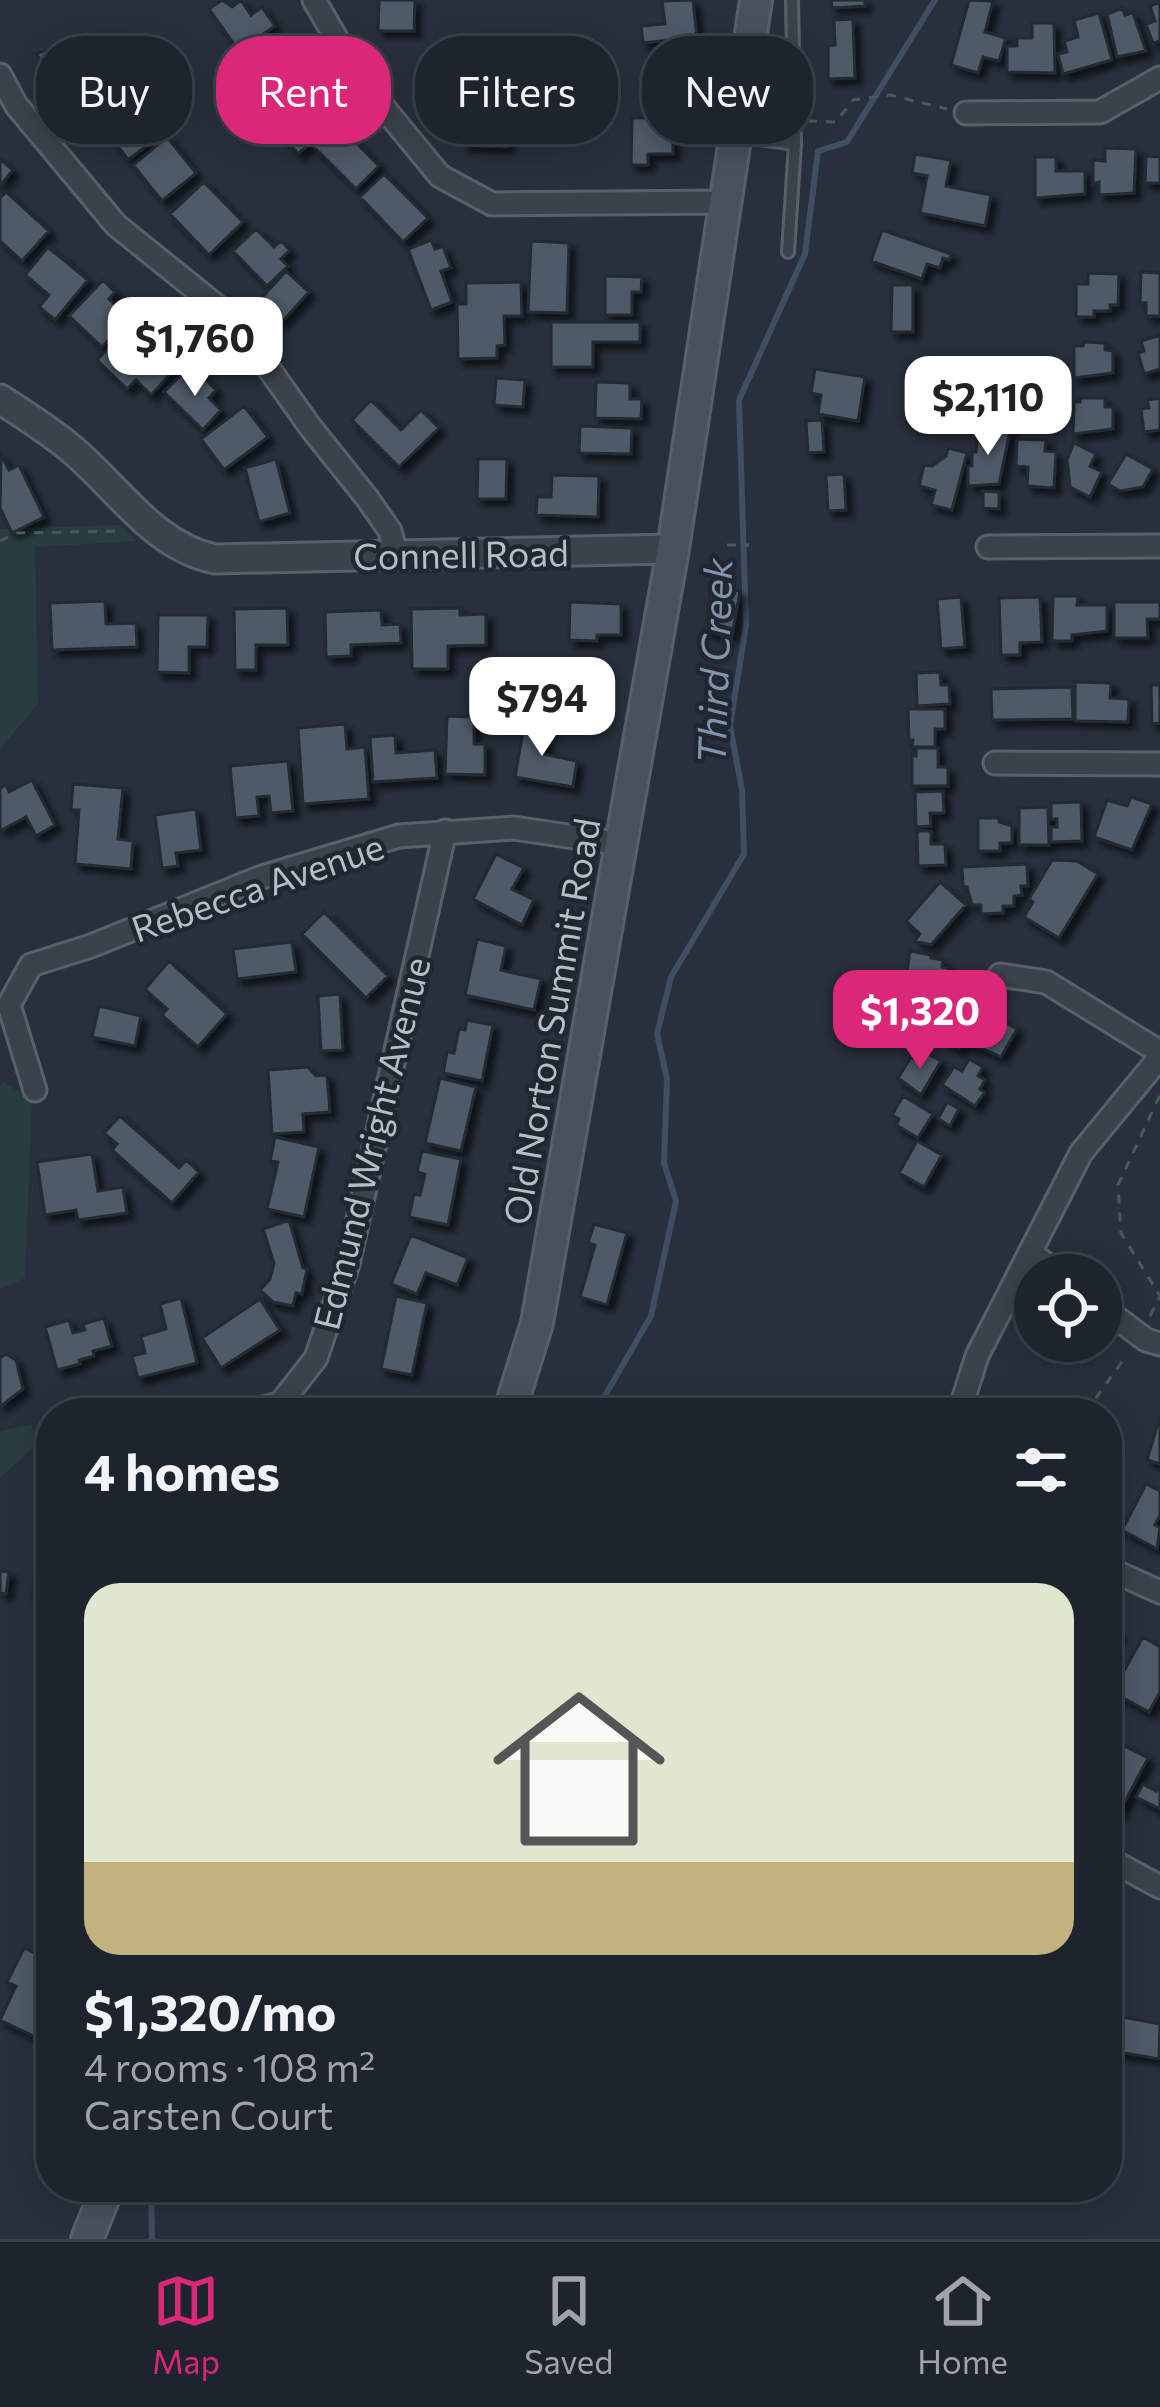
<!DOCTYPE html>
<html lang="en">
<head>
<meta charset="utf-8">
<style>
  body { margin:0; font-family:Commissioner,sans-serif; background:#252c35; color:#f1f3f6; height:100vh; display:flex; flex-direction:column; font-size:45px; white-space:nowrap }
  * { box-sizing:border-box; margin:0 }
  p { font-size:39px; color:#a0a4aa }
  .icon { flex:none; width:66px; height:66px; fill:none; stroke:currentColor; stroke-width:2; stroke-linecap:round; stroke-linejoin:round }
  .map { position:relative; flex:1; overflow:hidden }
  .side { position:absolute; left:36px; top:1398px; width:1086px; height:804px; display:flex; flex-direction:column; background:#1d242d; border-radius:48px; box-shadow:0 6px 30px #0003,0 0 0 3px #3b4149 }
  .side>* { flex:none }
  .hud { position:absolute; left:36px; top:36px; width:1089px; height:108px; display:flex; gap:24px }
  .buttons { position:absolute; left:1014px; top:1254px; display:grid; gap:24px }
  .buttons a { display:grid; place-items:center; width:108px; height:108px; border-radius:50%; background:#1d242d; box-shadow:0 6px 30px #0003,0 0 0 3px #3b4149; font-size:60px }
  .price { position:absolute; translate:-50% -102px; padding:0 27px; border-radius:24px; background:#fff; color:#222; font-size:39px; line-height:78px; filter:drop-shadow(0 3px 6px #0008) }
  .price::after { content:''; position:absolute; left:50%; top:72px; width:36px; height:27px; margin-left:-18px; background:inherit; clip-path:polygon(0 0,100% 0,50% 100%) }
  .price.active { background:#db2777; color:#fff }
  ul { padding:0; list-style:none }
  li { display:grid; align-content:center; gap:24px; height:636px; padding:0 48px }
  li+li { border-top:3px solid #3b4149 }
  li span { display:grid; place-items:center; height:372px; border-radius:36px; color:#555 }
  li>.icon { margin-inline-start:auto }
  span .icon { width:216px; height:216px; fill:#fffc; stroke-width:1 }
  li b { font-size:51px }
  h2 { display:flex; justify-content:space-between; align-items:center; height:144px; padding:0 48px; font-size:51px }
  .tag { padding:0 42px; border-radius:48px; background:#1d242d; box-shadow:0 6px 30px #0003,0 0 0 3px #3b4149; font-size:42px; line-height:108px }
  .tag.active { background:#db2777; color:#fff }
  .tabs { display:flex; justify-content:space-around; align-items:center; height:168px; border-top:3px solid #3b4149; background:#1d242d; font-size:33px; color:#a0a4aa }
  .tabs a { display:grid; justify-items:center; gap:6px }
  .tabs .active { color:#db2777 }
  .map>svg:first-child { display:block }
  .green { fill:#2a3d3e }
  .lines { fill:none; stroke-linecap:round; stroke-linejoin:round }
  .stream { stroke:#3f4e63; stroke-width:6 }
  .building { fill:#505a67; stroke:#222933; stroke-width:3; filter:url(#shadow) }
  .service-casing { stroke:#59606a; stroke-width:16 }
  .minor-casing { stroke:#59606a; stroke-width:27 }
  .tertiary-casing { stroke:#59606a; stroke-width:33 }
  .secondary-casing { stroke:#59606a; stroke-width:36 }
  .path { stroke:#495a5c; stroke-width:3; stroke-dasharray:9 9; stroke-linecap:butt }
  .service { stroke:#3b424c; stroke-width:10 }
  .minor { stroke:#3b424c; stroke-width:21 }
  .tertiary { stroke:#3b424c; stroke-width:27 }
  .secondary { stroke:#49515f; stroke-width:30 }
  .labels { text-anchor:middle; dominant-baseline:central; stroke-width:9; stroke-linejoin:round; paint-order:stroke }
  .street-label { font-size:36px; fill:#b7bdc7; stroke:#202731 }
  .water-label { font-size:39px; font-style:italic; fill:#8294ab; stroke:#202731 }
</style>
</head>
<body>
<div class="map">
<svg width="1160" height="2239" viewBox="0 0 1160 2239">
  <defs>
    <filter id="shadow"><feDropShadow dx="6" dy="6" stdDeviation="3" flood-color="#0009"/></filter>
  </defs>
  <rect width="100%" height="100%" fill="#27303c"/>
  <path class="green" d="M 120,525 L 137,541 L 35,547 L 38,704 L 0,749 L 0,529 Z
    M 4,1083 L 32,1099 L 25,1278 L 0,1289 L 0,1087 Z
    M 32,1424 L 35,1446 L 0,1478 L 0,1431 Z"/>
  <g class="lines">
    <path class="stream" d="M 595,1413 L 651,1316 L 676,1201 L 664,1163 L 667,1079 L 657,1034 L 671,977 L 744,854 L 742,790 L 730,726 L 746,625 L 739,400 L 805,254 L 818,151 L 847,142 L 935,0
      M 151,2187 L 152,2239"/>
  </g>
  <path class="building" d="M 222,0 L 232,7 L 241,0 L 251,15 L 262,7 L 275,26 L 239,51 L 209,9 Z
    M 379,0 L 415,0 L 414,31 L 378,31 Z
    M 693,0 L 697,37 L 643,43 L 641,26 L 665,24 L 662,1 Z
    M 831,0 L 865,0 L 865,6 L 832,8 Z
    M 969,0 L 993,1 L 985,32 L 1006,38 L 999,61 L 983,57 L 978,73 L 951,65 Z
    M 1160,2 L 1160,41 L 1153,43 L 1146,24 L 1155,21 L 1150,6 Z
    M 1122,8 L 1125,15 L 1133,13 L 1146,51 L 1117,57 L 1107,14 Z
    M 1099,13 L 1112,60 L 1063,74 L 1058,54 L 1067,52 L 1064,41 L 1078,37 L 1074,20 Z
    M 853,19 L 855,78 L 828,79 L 828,46 L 835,45 L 834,20 Z
    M 1032,23 L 1054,23 L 1055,73 L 1007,72 L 1007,46 L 1017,46 L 1017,38 L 1032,38 Z
    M 82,34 L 108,91 L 87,101 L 73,69 L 49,80 L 37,54 Z
    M 273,37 L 301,79 L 266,102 L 252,81 L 260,75 L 246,55 Z
    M 653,49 L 691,50 L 689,99 L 651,98 Z
    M 418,60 L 463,61 L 462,99 L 418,98 Z
    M 298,87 L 331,125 L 298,154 L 279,132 L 294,119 L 279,103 Z
    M 115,95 L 128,112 L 146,99 L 160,118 L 147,127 L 156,139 L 128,160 L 92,111 Z
    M 465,102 L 509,103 L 507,147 L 464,145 Z
    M 632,118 L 673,118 L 673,154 L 648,154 L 648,165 L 631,165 Z
    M 338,124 L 379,166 L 356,189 L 314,147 Z
    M 167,137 L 196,173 L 162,201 L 133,165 Z
    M 1105,148 L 1136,149 L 1134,193 L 1099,195 L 1099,182 L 1093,184 L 1093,160 L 1105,161 Z
    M 915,154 L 951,160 L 946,186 L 991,195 L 985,226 L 920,213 L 927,176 L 912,173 Z
    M 1146,156 L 1160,157 L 1160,183 L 1145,183 Z
    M 1035,157 L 1056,157 L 1056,171 L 1085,171 L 1085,194 L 1035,198 Z
    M 0,159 L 13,170 L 0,186 Z
    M 384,174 L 428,218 L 403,242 L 360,197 Z
    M 204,182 L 243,222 L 209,255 L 170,214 Z
    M 6,192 L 49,231 L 22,261 L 0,241 L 0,198 Z
    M 256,229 L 274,247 L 281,241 L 290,250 L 281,259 L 288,266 L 267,286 L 233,251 Z
    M 882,230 L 951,254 L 949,260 L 943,258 L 940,268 L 927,264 L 922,279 L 871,261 Z
    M 431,240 L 435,249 L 443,246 L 451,268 L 441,271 L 452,302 L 431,310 L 408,249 Z
    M 531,241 L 569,243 L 567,313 L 528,312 Z
    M 48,247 L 88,280 L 55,320 L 39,307 L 49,295 L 25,275 Z
    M 286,271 L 309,292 L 281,323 L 258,302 Z
    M 1141,272 L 1160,273 L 1160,316 L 1146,316 L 1146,303 L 1140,303 Z
    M 1088,273 L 1119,274 L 1118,305 L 1110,305 L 1110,311 L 1094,311 L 1094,317 L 1076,317 L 1076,284 L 1088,284 Z
    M 605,276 L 642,277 L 641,292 L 632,292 L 632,315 L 605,315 Z
    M 103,280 L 115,292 L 109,299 L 122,311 L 111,323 L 118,330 L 102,347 L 69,316 Z
    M 521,282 L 522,316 L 504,316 L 505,345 L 497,346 L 497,358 L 458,359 L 457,304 L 466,304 L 466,283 Z
    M 892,285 L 913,285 L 913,332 L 891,332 Z
    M 143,312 L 158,326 L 144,340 L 175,369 L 151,395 L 136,380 L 127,389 L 97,360 Z
    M 551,322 L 640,322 L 640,342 L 593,342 L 593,367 L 551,367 Z
    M 1160,335 L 1160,369 L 1144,374 L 1138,353 L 1144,351 L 1141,341 Z
    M 1084,342 L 1105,343 L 1105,350 L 1113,351 L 1113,373 L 1074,378 L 1074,346 L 1083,346 Z
    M 815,369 L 865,377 L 858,421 L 818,414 L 821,395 L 811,393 Z
    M 182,374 L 192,384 L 201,375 L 216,390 L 209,398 L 221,410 L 203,430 L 164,392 Z
    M 496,378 L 525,380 L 523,407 L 494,405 Z
    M 596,382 L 630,383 L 630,399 L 642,399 L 641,419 L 595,418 Z
    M 1080,398 L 1105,398 L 1105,407 L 1113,407 L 1113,429 L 1073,434 L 1074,402 L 1080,402 Z
    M 1160,398 L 1160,430 L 1144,432 L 1141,409 L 1149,408 L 1147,400 Z
    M 371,400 L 401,430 L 421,410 L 439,428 L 399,467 L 352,420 Z
    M 244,406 L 268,437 L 224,470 L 201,439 Z
    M 822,420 L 824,452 L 808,453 L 806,421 Z
    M 580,426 L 632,428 L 631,454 L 579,453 Z
    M 978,431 L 1010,431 L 999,484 L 968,486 L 968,466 L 972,466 L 972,452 L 976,452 Z
    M 1017,439 L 1046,440 L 1045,451 L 1056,452 L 1054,488 L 1027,486 L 1028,467 L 1016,466 Z
    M 1074,443 L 1096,454 L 1090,466 L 1102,472 L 1090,497 L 1070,487 L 1067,459 Z
    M 948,448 L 967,453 L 952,510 L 931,505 L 935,490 L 919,486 L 924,465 L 932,466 L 946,456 Z
    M 1126,454 L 1153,469 L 1143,487 L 1120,491 L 1108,484 Z
    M 1,455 L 9,470 L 19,465 L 44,517 L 12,533 L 0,508 Z
    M 276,459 L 290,513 L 259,522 L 245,468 Z
    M 478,459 L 507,459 L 506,499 L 477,499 Z
    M 844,474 L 846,510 L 828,511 L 826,475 Z
    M 552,475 L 599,476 L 598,517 L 536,515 L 537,497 L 551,497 Z
    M 983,491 L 999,492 L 999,509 L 983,508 Z
    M 722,588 L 740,591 L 732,636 L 704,631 L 711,591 L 721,593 Z
    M 1053,596 L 1078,596 L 1077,605 L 1107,605 L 1107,631 L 1072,635 L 1072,641 L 1052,641 Z
    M 961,597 L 965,647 L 941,649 L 937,599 Z
    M 1040,597 L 1042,642 L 1020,643 L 1020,655 L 1001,655 L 999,598 Z
    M 105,601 L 106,624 L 136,623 L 137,647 L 52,650 L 50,603 Z
    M 570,602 L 621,604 L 621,635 L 597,635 L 597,641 L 569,640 Z
    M 1114,602 L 1160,602 L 1160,619 L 1147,619 L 1148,638 L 1114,638 Z
    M 287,608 L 288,645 L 256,645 L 256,670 L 235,670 L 234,609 Z
    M 460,608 L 460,615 L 486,614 L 486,645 L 448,646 L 448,669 L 412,669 L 411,609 Z
    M 381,610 L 382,625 L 400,624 L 401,643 L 351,645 L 351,656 L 326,657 L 325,612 Z
    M 158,615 L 208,615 L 207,647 L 189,647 L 189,673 L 157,672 Z
    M 940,672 L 941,685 L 949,685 L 950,704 L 917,706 L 916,673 Z
    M 1075,682 L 1111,683 L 1110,698 L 1129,699 L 1128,722 L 1075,721 Z
    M 1151,685 L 1160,685 L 1160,723 L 1152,724 Z
    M 1072,687 L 1073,719 L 992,720 L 991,689 Z
    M 908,709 L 945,709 L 945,729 L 935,729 L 935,747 L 912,747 L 913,740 L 909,740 Z
    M 447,716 L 474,717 L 474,744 L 485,744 L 485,775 L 445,774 Z
    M 525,720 L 549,724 L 544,754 L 577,761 L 573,787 L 515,777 Z
    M 345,724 L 347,749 L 365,747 L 369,799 L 303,804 L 298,728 Z
    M 395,735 L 396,753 L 435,750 L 437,778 L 373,782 L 370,737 Z
    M 916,748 L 938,748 L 938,767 L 948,767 L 948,786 L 912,786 L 912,755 L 916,756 Z
    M 288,761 L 293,811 L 271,813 L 269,796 L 257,797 L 259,816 L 235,818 L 230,766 Z
    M 32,780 L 55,825 L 36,836 L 26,817 L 0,831 L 0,788 L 6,785 L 9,792 Z
    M 73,784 L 123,788 L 118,839 L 133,841 L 131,869 L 75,864 L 79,810 L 71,810 Z
    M 943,791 L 944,813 L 930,813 L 931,826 L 916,827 L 915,792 Z
    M 1131,797 L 1152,804 L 1132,850 L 1094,837 L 1107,800 L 1127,806 Z
    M 1081,802 L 1082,841 L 1051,842 L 1051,827 L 1057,827 L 1057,819 L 1051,819 L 1051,803 Z
    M 1048,807 L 1049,845 L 1019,845 L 1019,808 Z
    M 196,809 L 201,850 L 176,853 L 178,866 L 162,868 L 155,815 Z
    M 978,818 L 999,818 L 999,822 L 1012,826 L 1012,843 L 1000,843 L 1000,851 L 978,851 Z
    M 917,831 L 931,831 L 931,844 L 945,844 L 946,865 L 918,866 Z
    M 496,854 L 524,868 L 512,889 L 534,900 L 522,925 L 473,899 Z
    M 1052,860 L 1077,861 L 1098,874 L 1059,938 L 1024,917 L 1033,902 L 1029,899 Z
    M 1027,864 L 1028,886 L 1021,886 L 1022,895 L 1014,896 L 1014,906 L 1003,906 L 1003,913 L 981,914 L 981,905 L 972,905 L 967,887 L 963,887 L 962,867 Z
    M 940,882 L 966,905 L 931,945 L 915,941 L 920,934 L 906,921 Z
    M 324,912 L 388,976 L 366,998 L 302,934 Z
    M 477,939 L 506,946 L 501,970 L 541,979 L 534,1010 L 465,995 Z
    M 292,942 L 296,972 L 237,979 L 233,949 Z
    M 910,951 L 931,955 L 931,958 L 943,960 L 942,967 L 948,968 L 942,1006 L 936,1005 L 935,1012 L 901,1011 Z
    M 169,961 L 227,1014 L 198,1047 L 162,1015 L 167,1009 L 145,989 Z
    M 340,994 L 343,1050 L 321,1051 L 318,996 Z
    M 949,1002 L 974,1017 L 972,1021 L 978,1024 L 966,1044 L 963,1042 L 959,1049 L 933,1030 Z
    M 99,1006 L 141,1016 L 135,1046 L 92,1037 Z
    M 992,1014 L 1017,1029 L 1001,1057 L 971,1044 L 983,1015 L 989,1018 Z
    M 467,1020 L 493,1025 L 482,1081 L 443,1073 L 447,1052 L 454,1053 L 459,1028 L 465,1030 Z
    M 922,1051 L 941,1061 L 921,1095 L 898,1078 L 911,1057 L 917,1061 Z
    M 969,1059 L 983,1067 L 978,1076 L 985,1080 L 980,1089 L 985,1092 L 975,1106 L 942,1085 L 954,1067 L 962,1071 Z
    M 308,1067 L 316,1076 L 327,1075 L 330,1112 L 303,1114 L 304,1132 L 272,1134 L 268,1070 Z
    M 440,1078 L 476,1087 L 461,1151 L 425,1143 Z
    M 903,1096 L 933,1114 L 918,1138 L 896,1125 L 899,1119 L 892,1115 Z
    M 947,1102 L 959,1109 L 950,1126 L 938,1119 Z
    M 120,1116 L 179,1168 L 186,1160 L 199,1172 L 172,1203 L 112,1150 L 117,1144 L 104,1133 Z
    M 275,1137 L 319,1147 L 304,1217 L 267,1209 L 278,1162 L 270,1161 Z
    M 917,1141 L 942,1155 L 924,1187 L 899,1173 Z
    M 422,1151 L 461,1159 L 448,1225 L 409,1217 L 414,1194 L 420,1195 L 425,1174 L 417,1172 Z
    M 92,1154 L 98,1191 L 123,1187 L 127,1213 L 78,1220 L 76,1210 L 45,1215 L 37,1162 Z
    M 289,1220 L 303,1268 L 307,1269 L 302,1294 L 296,1293 L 293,1306 L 273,1302 L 260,1290 L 270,1279 L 274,1263 L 263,1229 Z
    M 594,1224 L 627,1233 L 607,1305 L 580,1297 L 595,1245 L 588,1243 Z
    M 411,1235 L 468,1258 L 457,1285 L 426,1273 L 417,1294 L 391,1284 Z
    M 396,1296 L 427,1303 L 412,1375 L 381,1369 Z
    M 181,1298 L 197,1363 L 138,1378 L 132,1356 L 145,1353 L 141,1336 L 166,1329 L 160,1304 Z
    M 260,1299 L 280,1330 L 221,1368 L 202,1338 Z
    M 104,1318 L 112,1346 L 93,1351 L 94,1356 L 79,1360 L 80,1364 L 57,1370 L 45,1327 L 69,1320 L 73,1333 L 85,1330 L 83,1324 Z
    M 6,1354 L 16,1360 L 23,1389 L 0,1407 L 0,1358 Z
    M 358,1398 L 377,1413 L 324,1413 L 333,1401 L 346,1412 Z
    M 1160,1416 L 1160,1464 L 1147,1460 Z
    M 1146,1484 L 1160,1491 L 1160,1515 L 1155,1525 L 1160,1528 L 1157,1549 L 1122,1530 Z
    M 36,1531 L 51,1532 L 51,1599 L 33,1598 Z
    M 0,1571 L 9,1572 L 6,1594 L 0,1593 Z
    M 1107,1626 L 1118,1633 L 1107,1652 Z
    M 1143,1637 L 1160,1647 L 1160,1692 L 1149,1712 L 1112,1692 Z
    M 1107,1737 L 1148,1758 L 1118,1815 L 1107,1809 Z
    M 1143,1784 L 1156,1791 L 1160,1785 L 1160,1809 L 1136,1797 Z
    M 24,1948 L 51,1960 L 51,1980 L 44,1994 L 51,2016 L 40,2039 L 0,2020 L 16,1986 L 7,1982 Z
    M 1107,2014 L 1160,2024 L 1159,2059 L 1107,2050 Z"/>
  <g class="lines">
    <defs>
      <path id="service" d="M 738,136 L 795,144
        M 788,252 L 795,144 L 792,0"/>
      <path id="minor" d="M 314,0 L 360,79 L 440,176 L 492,204 L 724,202
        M 0,75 L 16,105 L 116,225 L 235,321 L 311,428 L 367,498 L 390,531 L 396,554
        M 966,113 L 1100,112 L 1160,78
        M 988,547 L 1160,546
        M 995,763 L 1160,764
        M 1000,975 L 1046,982 L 1160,1052
        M 35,1090 L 9,1005 L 31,965 L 91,946 L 262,877 L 399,836 L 514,828 L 621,844
        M 1030,1252 L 1060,1275
        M 1101,1306 L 1146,1340 L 1160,1344
        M 242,1413 L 280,1404 L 316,1358 L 348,1264 L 445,831
        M 959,1413 L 977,1356 L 1081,1153 L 1160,1057
        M 1107,1568 L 1160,1592
        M 1107,1858 L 1160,1887"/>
      <path id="tertiary" d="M 0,399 C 23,414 47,429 69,447 C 117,486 152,546 215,559 L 673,549"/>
      <path id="secondary" d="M 509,1413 L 537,1323 L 621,844 L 673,549 L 756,0
        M 87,2239 L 108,2187"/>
    </defs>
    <use href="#service" class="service-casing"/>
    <use href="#minor" class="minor-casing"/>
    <use href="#tertiary" class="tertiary-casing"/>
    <use href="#secondary" class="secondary-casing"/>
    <path class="path" d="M 808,121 L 836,122 L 853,100 L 890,95 L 947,109
      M 0,541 L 17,533 L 121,531
      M 727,545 L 749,545
      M 1150,1316 L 1160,1296 L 1121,1233 L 1118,1185 L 1160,1095
      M 1085,1413 L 1127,1355"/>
    <use href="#service" class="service"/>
    <use href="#minor" class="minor"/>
    <use href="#tertiary" class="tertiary"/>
    <use href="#secondary" class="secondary"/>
  </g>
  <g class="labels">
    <g class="street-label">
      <text transform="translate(461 553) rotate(-1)">Connell Road</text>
      <text transform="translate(257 886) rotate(-19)">Rebecca Avenue</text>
      <text transform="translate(550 1021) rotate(-80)">Old Norton Summit Road</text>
      <text transform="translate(370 1143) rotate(-76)">Edmund Wright Avenue</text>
    </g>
    <g class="water-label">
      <text transform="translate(713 661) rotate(-88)">Third Creek</text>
    </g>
  </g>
</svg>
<div class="buttons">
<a><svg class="icon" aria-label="locate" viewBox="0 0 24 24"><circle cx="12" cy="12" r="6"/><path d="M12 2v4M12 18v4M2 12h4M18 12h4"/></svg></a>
</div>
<b class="price" style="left:195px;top:399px">$1,760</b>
<b class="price" style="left:988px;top:458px">$2,110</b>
<b class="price" style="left:542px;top:759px">$794</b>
<b class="price active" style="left:920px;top:1072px">$1,320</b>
<div class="hud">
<a class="tag">Buy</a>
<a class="tag active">Rent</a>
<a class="tag">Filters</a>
<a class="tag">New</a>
</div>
<section class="side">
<h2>4 homes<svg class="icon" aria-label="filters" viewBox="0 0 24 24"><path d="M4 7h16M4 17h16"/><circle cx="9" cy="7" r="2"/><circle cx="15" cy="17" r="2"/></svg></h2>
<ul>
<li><span style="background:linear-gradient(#dfe7d0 75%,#c2b280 0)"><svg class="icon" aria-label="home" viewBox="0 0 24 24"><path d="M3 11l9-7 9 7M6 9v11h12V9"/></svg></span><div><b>$1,320/mo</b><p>4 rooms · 108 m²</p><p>Carsten Court</p></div></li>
</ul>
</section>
</div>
<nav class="tabs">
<a class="active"><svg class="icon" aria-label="map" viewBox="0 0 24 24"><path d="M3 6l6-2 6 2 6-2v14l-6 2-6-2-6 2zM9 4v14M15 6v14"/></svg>Map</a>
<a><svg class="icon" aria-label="saved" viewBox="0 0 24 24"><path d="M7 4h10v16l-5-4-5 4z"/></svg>Saved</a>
<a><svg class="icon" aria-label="home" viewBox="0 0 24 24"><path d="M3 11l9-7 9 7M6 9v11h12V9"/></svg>Home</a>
</nav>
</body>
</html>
